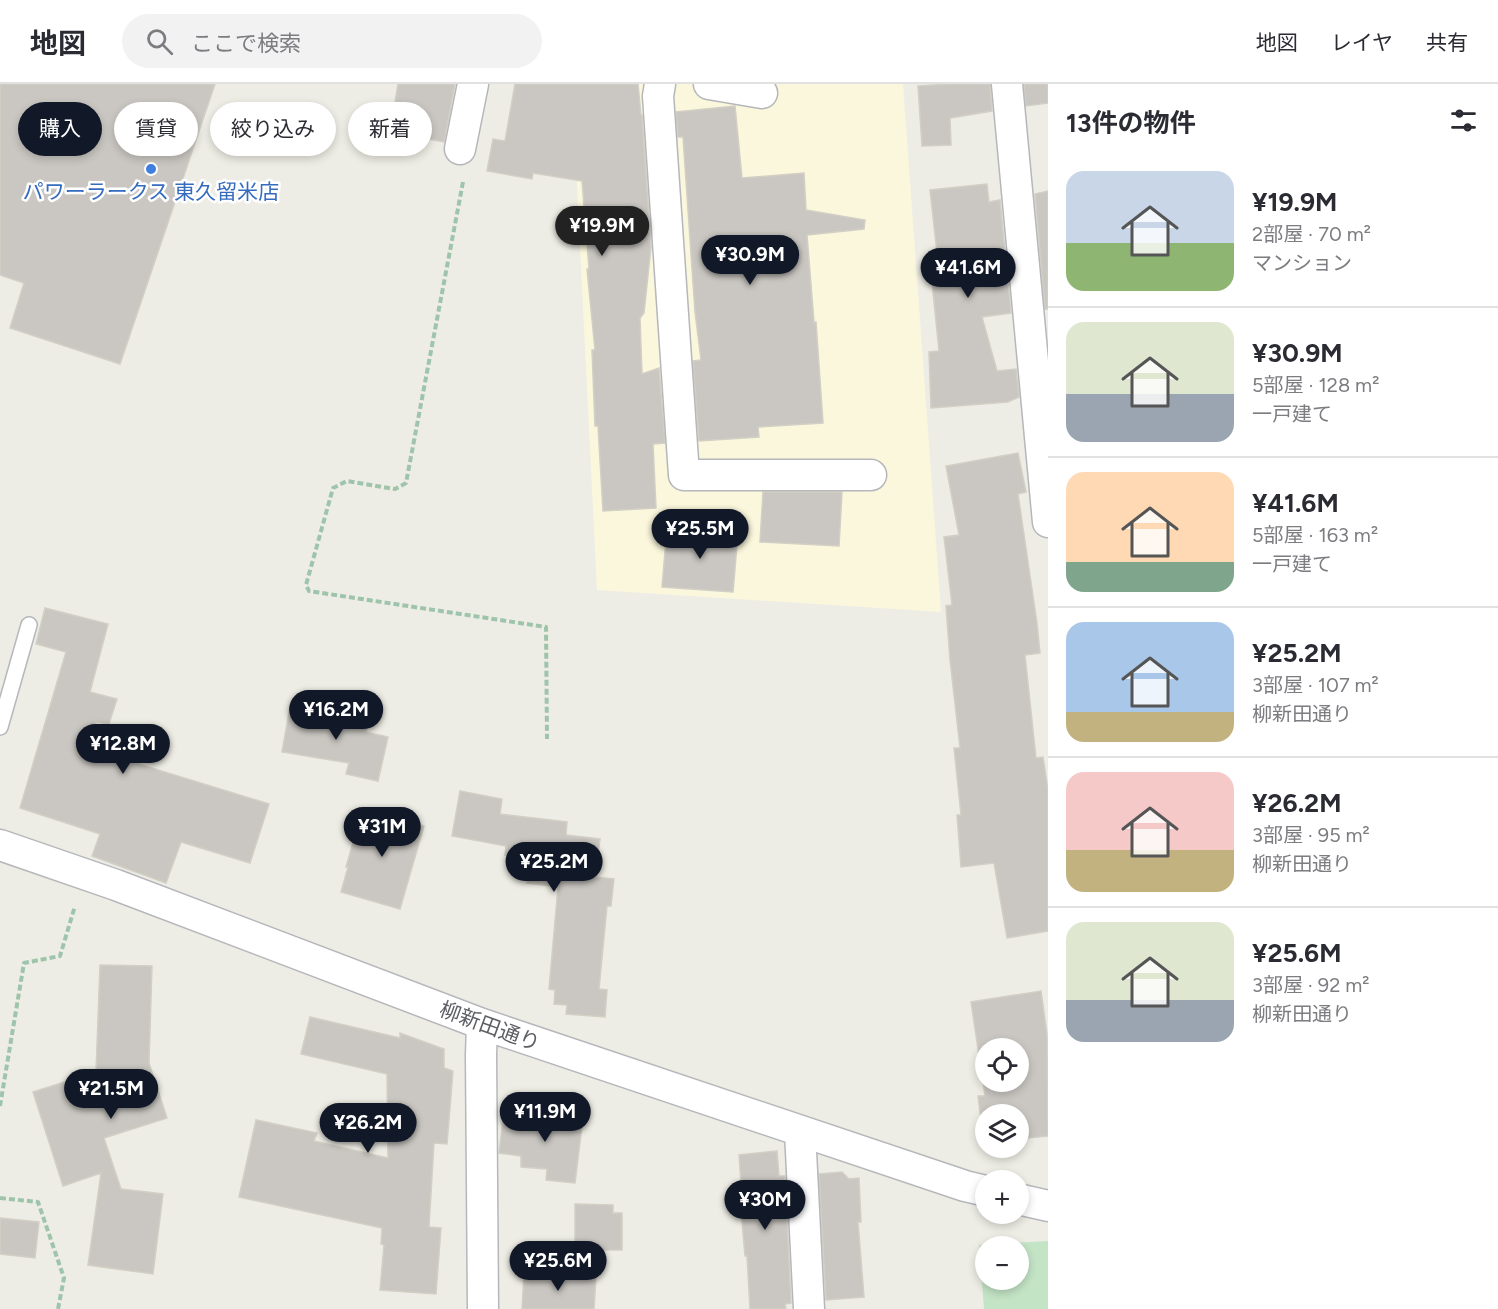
<!DOCTYPE html>
<html lang="ja">
<head>
<meta charset="utf-8">
<style>
  body { margin:0; font-family:Figtree,"Noto Sans JP",sans-serif; background:#f2f2f3; color:#2b2b33; height:100vh; display:flex; flex-direction:column; font-size:22px; white-space:nowrap }
  * { box-sizing:border-box; margin:0 }
  p { font-size:20px; color:#7c7c81 }
  .icon { flex:none; width:33px; height:33px; fill:none; stroke:currentColor; stroke-width:2; stroke-linecap:round; stroke-linejoin:round }
  .map { position:relative; flex:1; overflow:hidden }
  .details { display:flex; flex-direction:column; background:#fff; width:450px }
  .details>* { flex:none }
  .banner { position:absolute; left:18px; top:18px; width:570px; height:54px; display:flex; gap:12px }
  .fabs { position:absolute; left:975px; top:954px; display:grid; gap:12px }
  .fabs a { display:grid; place-items:center; width:54px; height:54px; border-radius:50%; background:#fff; box-shadow:0 3px 9px #0003; font-size:30px }
  .price { position:absolute; translate:-50% -51px; padding:0 14px; border-radius:21px; background:#111827; color:#fff; font-size:20px; line-height:39px; filter:drop-shadow(0 2px 3px #0008) }
  .price::after { content:''; position:absolute; left:50%; top:36px; width:18px; height:14px; margin-left:-9px; background:inherit; clip-path:polygon(0 0,100% 0,50% 100%) }
  .price.current { background:#222; color:#fff }
  ul { padding:0; list-style:none }
  li { display:flex; align-items:center; gap:18px; height:150px; padding:0 18px }
  li+li { border-top:2px solid #e1e1e2 }
  li span { display:grid; place-items:center; flex:none; width:168px; height:120px; border-radius:18px; color:#555 }
  li>.icon { margin-inline-start:auto }
  span .icon { width:72px; height:72px; fill:#fffc; stroke-width:1 }
  li b { font-size:26px }
  h2 { display:flex; justify-content:space-between; align-items:center; height:72px; padding:0 18px; font-size:26px }
  .pill { padding:0 21px; border-radius:27px; background:#fff; box-shadow:0 3px 9px #0003; font-size:21px; line-height:54px }
  .pill.current { background:#111827; color:#fff }
  header { display:flex; align-items:center; gap:36px; box-sizing:border-box; height:84px; padding:0 30px; background:#fff; border-bottom:2px solid #e1e1e2 }
  header strong { font-size:28px }
  nav { display:flex; gap:33px; margin-inline-start:auto; font-size:21px }
  .search { width:420px; height:54px; background:#f2f2f3; display:flex; align-items:center; gap:15px; box-sizing:border-box; padding:0 21px; border-radius:33px; color:#7c7c81; font-size:22px }
  main { display:flex; flex:1; min-height:0 }
  .map>svg:first-child { display:block }
  .commercial { fill:#fbf7dd }
  .green { fill:#c4e4c6; fill-rule:evenodd }
  .building { fill:#cac7c2; stroke:#d2cfc4; stroke-width:1.5; fill-rule:evenodd }
  .lines { fill:none; stroke-linecap:round; stroke-linejoin:round }
  .lane-casing { stroke:#b5b7bb; stroke-width:18 }
  .street-casing { stroke:#b5b7bb; stroke-width:33 }
  .path { stroke:#9ec4ab; stroke-width:4; stroke-dasharray:6 3; stroke-linecap:butt }
  .lane { stroke:#fff; stroke-width:15 }
  .street { stroke:#fff; stroke-width:30 }
  .shop-dot { fill:#3f7fe0; stroke:#fff; stroke-width:2 }
  .labels { text-anchor:middle; dominant-baseline:central; stroke-width:5; stroke-linejoin:round; paint-order:stroke }
  .shop-label { font-size:21px; fill:#366cbe; stroke:#fff }
  .street-label { font-size:21px; fill:#5d5f64; stroke:#fff }
</style>
</head>
<body>
<header>
<strong>地図</strong>
<div class="search"><svg class="icon" aria-label="search" viewBox="0 0 24 24"><circle cx="10" cy="10" r="6"/><path d="M15 15l6 6"/></svg>ここで検索</div>
<nav><a>地図</a><a>レイヤ</a><a>共有</a></nav>
</header>
<main>
<div class="map">
<svg width="1048" height="1225" viewBox="0 0 1048 1225">
  <rect width="100%" height="100%" fill="#eeede5"/>
  <path class="commercial" d="M 572,0 L 903,0 L 941,528 L 597,506 Z"/>
  <path class="green" d="M 1048,1157 L 1048,1225 L 984,1225 L 979,1161 ZM 986,1162 L 1018,1162 L 1018,1196 L 986,1196 Z"/>
  <path class="building" d="M 0,0 L 215,0 L 120,280 L 10,244 L 24,199 L 0,191 Z
    M 398,0 L 455,0 L 444,58 L 390,48 Z
    M 515,0 L 638,0 L 641,31 L 642,31 L 651,163 L 644,229 L 640,234 L 642,290 L 659,284 L 665,359 L 653,360 L 656,424 L 603,427 L 598,342 L 595,342 L 592,266 L 595,266 L 587,185 L 589,185 L 582,97 L 533,89 L 532,95 L 487,87 L 493,55 L 505,57 Z
    M 949,0 L 990,0 L 992,27 L 950,34 L 951,61 L 922,62 L 918,2 Z
    M 1024,0 L 1048,0 L 1048,19 L 1026,22 Z
    M 735,22 L 742,94 L 804,89 L 806,126 L 865,136 L 864,145 L 807,151 L 814,238 L 816,238 L 823,339 L 758,343 L 759,353 L 699,357 L 693,277 L 701,276 L 695,228 L 683,53 L 678,53 L 676,28 Z
    M 987,100 L 989,118 L 1000,116 L 1011,229 L 982,233 L 997,287 L 1016,285 L 1019,313 L 1008,318 L 931,324 L 929,268 L 939,267 L 931,188 L 939,187 L 930,106 Z
    M 1048,107 L 1048,225 L 1045,225 L 1035,110 Z
    M 1018,369 L 1026,408 L 1018,410 L 1037,539 L 1040,569 L 1025,571 L 1036,674 L 1043,673 L 1048,706 L 1048,847 L 1007,854 L 994,779 L 961,783 L 957,731 L 961,731 L 954,664 L 960,664 L 950,576 L 946,522 L 952,521 L 944,453 L 959,451 L 946,382 Z
    M 763,408 L 842,408 L 839,462 L 760,458 Z
    M 667,444 L 738,449 L 733,508 L 662,503 Z
    M 45,524 L 108,540 L 90,608 L 117,615 L 109,640 L 96,638 L 90,665 L 269,720 L 250,779 L 181,758 L 166,799 L 92,772 L 100,750 L 20,724 L 66,568 L 36,560 Z
    M 290,623 L 368,637 L 366,648 L 388,653 L 378,697 L 346,690 L 349,679 L 282,668 Z
    M 460,707 L 502,715 L 500,730 L 567,738 L 566,751 L 600,755 L 595,793 L 614,795 L 611,822 L 607,822 L 599,905 L 607,906 L 605,933 L 566,930 L 567,921 L 554,920 L 555,906 L 549,905 L 558,803 L 527,799 L 530,775 L 505,771 L 506,762 L 452,752 Z
    M 363,724 L 424,742 L 400,825 L 341,808 L 348,783 L 346,783 Z
    M 100,881 L 152,882 L 149,979 L 167,1034 L 104,1054 L 121,1105 L 163,1110 L 153,1190 L 88,1181 L 101,1089 L 63,1102 L 33,1008 L 96,988 Z
    M 1041,907 L 1047,950 L 1048,1052 L 1018,1055 L 1018,1030 L 986,1030 L 986,1043 L 982,1044 L 978,1012 L 985,1012 L 971,918 ZM 986,964 L 1018,964 L 1018,998 L 986,998 Z
    M 310,933 L 400,954 L 400,949 L 444,965 L 444,984 L 453,987 L 447,1060 L 434,1059 L 429,1143 L 441,1144 L 436,1210 L 380,1206 L 384,1161 L 381,1160 L 382,1144 L 239,1113 L 256,1036 L 317,1049 L 314,1057 L 388,1074 L 387,990 L 301,970 Z
    M 522,1027 L 583,1034 L 575,1099 L 546,1096 L 547,1085 L 521,1083 L 521,1072 L 499,1069 L 503,1035 L 521,1037 Z
    M 777,1067 L 779,1092 L 785,1092 L 791,1219 L 785,1220 L 786,1225 L 750,1225 L 747,1172 L 745,1172 L 741,1126 L 743,1126 L 739,1071 Z
    M 842,1088 L 849,1095 L 859,1094 L 861,1138 L 858,1138 L 864,1213 L 826,1216 L 819,1090 Z
    M 575,1120 L 613,1121 L 613,1129 L 622,1129 L 622,1166 L 575,1166 Z
    M 0,1134 L 39,1138 L 35,1174 L 0,1170 Z
    M 524,1189 L 596,1192 L 594,1225 L 522,1225 Z"/>
  <g class="lines">
    <defs>
      <path id="lane" d="M 0,643 L 29,541"/>
      <path id="street" d="M 660,0 L 658,12 L 684,391 L 871,391
        M 709,0 L 762,9
        M 1007,0 L 1048,438
        M 460,65 L 473,0
        M 0,761 L 116,801 L 482,940 L 965,1102 L 986,1107
        M 482,940 L 481,971 L 483,1225
        M 800,1048 L 809,1225
        M 1018,1115 L 1048,1122"/>
    </defs>
    <use href="#lane" class="lane-casing"/>
    <use href="#street" class="street-casing"/>
    <path class="path" d="M 463,98 L 406,399 L 395,405 L 347,397 L 333,404 L 306,501 L 309,507 L 546,543 L 547,655
      M 0,1022 L 24,879 L 60,872 L 75,822
      M 0,1114 L 38,1118 L 64,1194 L 58,1225"/>
    <use href="#lane" class="lane"/>
    <use href="#street" class="street"/>
  </g>
  <circle class="shop-dot" cx="151" cy="85" r="6"/>
  <g class="labels">
    <g class="shop-label">
      <text x="151" y="107">パワーラークス 東久留米店</text>
    </g>
    <g class="street-label">
      <text transform="translate(490 942) rotate(20)">柳新田通り</text>
    </g>
  </g>
</svg>
<div class="fabs">
<a><svg class="icon" aria-label="locate" viewBox="0 0 24 24"><circle cx="12" cy="12" r="6"/><path d="M12 2v4M12 18v4M2 12h4M18 12h4"/></svg></a>
<a><svg class="icon" aria-label="layers" viewBox="0 0 24 24"><path d="M12 4l9 5-9 5-9-5zM3 14l9 5 9-5"/></svg></a>
<a>+</a>
<a>−</a>
</div>
<b class="price current" style="left:602px;top:173px">¥19.9M</b>
<b class="price" style="left:750px;top:202px">¥30.9M</b>
<b class="price" style="left:968px;top:215px">¥41.6M</b>
<b class="price" style="left:700px;top:476px">¥25.5M</b>
<b class="price" style="left:336px;top:657px">¥16.2M</b>
<b class="price" style="left:123px;top:691px">¥12.8M</b>
<b class="price" style="left:382px;top:774px">¥31M</b>
<b class="price" style="left:554px;top:809px">¥25.2M</b>
<b class="price" style="left:111px;top:1036px">¥21.5M</b>
<b class="price" style="left:545px;top:1059px">¥11.9M</b>
<b class="price" style="left:368px;top:1070px">¥26.2M</b>
<b class="price" style="left:765px;top:1147px">¥30M</b>
<b class="price" style="left:558px;top:1208px">¥25.6M</b>
<div class="banner">
<a class="pill current">購入</a>
<a class="pill">賃貸</a>
<a class="pill">絞り込み</a>
<a class="pill">新着</a>
</div>
</div>
<section class="details">
<h2>13件の物件<svg class="icon" aria-label="filters" viewBox="0 0 24 24"><path d="M4 7h16M4 17h16"/><circle cx="9" cy="7" r="2"/><circle cx="15" cy="17" r="2"/></svg></h2>
<ul>
<li><span style="background:linear-gradient(#c9d6e8 60%,#8fb573 0)"><svg class="icon" aria-label="home" viewBox="0 0 24 24"><path d="M3 11l9-7 9 7M6 9v11h12V9"/></svg></span><div><b>¥19.9M</b><p>2部屋 · 70 m²</p><p>マンション</p></div></li>
<li><span style="background:linear-gradient(#dfe7d0 60%,#9aa5b1 0)"><svg class="icon" aria-label="home" viewBox="0 0 24 24"><path d="M3 11l9-7 9 7M6 9v11h12V9"/></svg></span><div><b>¥30.9M</b><p>5部屋 · 128 m²</p><p>一戸建て</p></div></li>
<li><span style="background:linear-gradient(#ffd9b3 75%,#7fa58c 0)"><svg class="icon" aria-label="home" viewBox="0 0 24 24"><path d="M3 11l9-7 9 7M6 9v11h12V9"/></svg></span><div><b>¥41.6M</b><p>5部屋 · 163 m²</p><p>一戸建て</p></div></li>
<li><span style="background:linear-gradient(#a9c7e8 75%,#c2b280 0)"><svg class="icon" aria-label="home" viewBox="0 0 24 24"><path d="M3 11l9-7 9 7M6 9v11h12V9"/></svg></span><div><b>¥25.2M</b><p>3部屋 · 107 m²</p><p>柳新田通り</p></div></li>
<li><span style="background:linear-gradient(#f6c9c9 65%,#c2b280 0)"><svg class="icon" aria-label="home" viewBox="0 0 24 24"><path d="M3 11l9-7 9 7M6 9v11h12V9"/></svg></span><div><b>¥26.2M</b><p>3部屋 · 95 m²</p><p>柳新田通り</p></div></li>
<li><span style="background:linear-gradient(#dfe7d0 65%,#9aa5b1 0)"><svg class="icon" aria-label="home" viewBox="0 0 24 24"><path d="M3 11l9-7 9 7M6 9v11h12V9"/></svg></span><div><b>¥25.6M</b><p>3部屋 · 92 m²</p><p>柳新田通り</p></div></li>
</ul>
</section>
</main>
</body>
</html>
